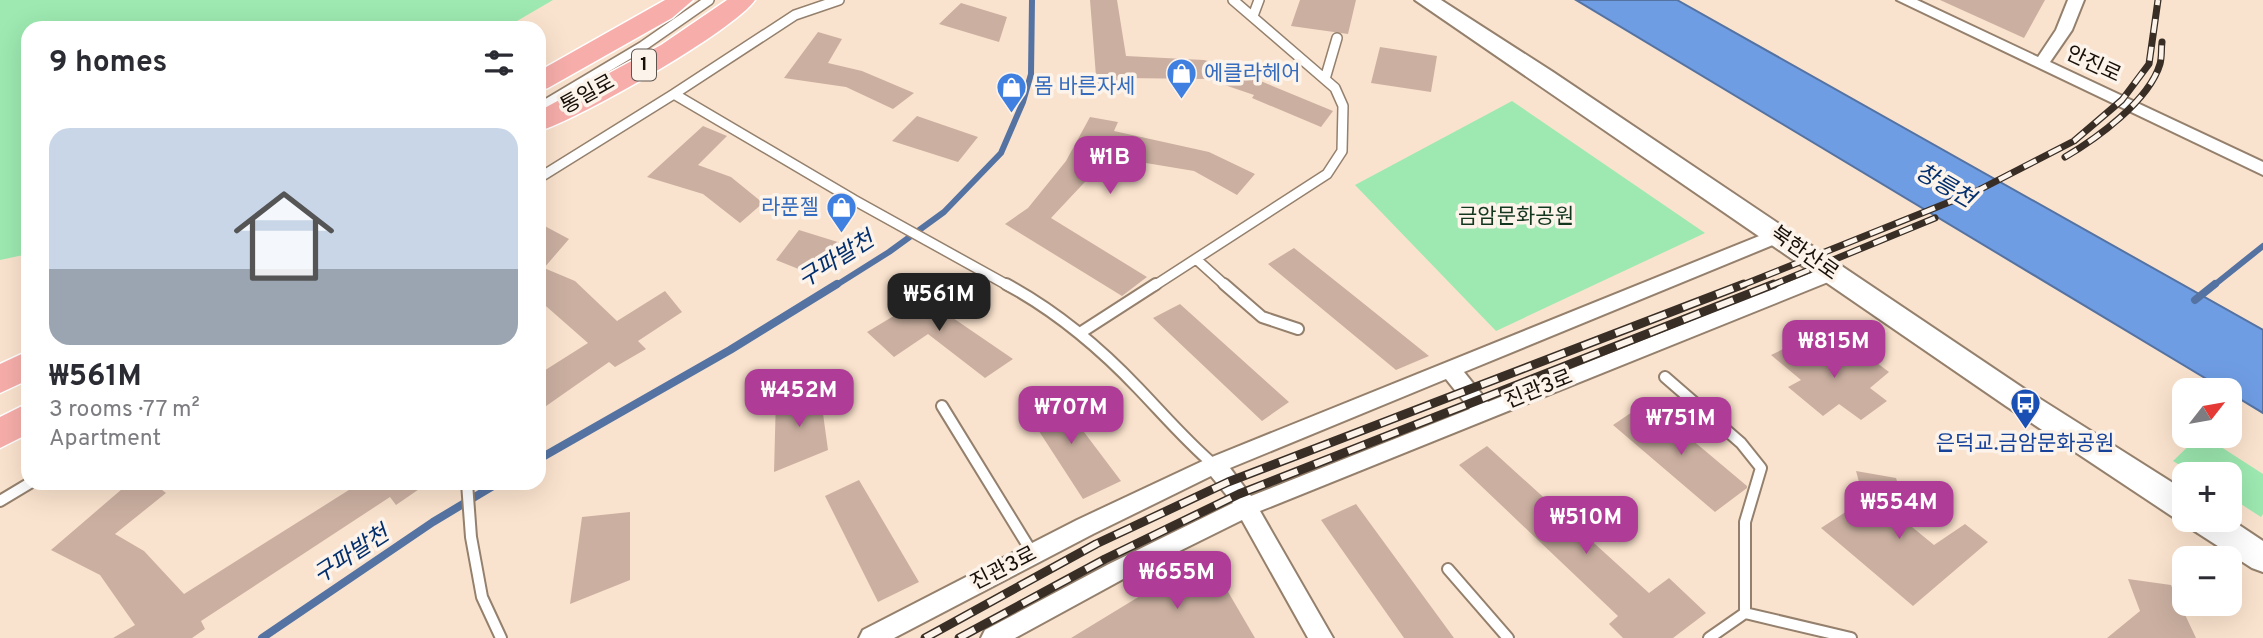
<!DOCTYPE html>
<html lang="en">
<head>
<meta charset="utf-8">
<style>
  body { margin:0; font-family:Overpass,"Noto Sans KR",sans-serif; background:#f7f7f7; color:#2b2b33; height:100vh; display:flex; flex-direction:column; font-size:26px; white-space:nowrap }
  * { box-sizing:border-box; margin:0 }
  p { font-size:23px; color:#7c7c81 }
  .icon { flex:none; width:38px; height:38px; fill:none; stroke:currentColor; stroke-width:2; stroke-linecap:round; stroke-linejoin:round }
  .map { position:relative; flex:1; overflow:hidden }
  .drawer { position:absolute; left:21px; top:21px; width:525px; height:469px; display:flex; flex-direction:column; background:#fff; border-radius:21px; box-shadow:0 7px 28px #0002 }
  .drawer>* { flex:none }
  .needle { width:46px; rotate:59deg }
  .fabs { position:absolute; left:2172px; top:378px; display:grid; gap:14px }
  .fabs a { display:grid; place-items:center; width:70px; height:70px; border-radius:14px; background:#fff; box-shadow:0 7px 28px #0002; font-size:35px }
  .price { position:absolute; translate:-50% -60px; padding:0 16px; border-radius:14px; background:#af3d97; color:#fff; font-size:23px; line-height:46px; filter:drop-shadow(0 2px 4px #0008) }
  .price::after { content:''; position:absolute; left:50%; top:42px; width:21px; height:16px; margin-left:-10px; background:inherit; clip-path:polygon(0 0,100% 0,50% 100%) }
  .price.on { background:#222; color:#fff }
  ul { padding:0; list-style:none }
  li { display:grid; align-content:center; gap:14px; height:371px; padding:0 28px }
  li span { display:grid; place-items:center; height:217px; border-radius:21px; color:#555 }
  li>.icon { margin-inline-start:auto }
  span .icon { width:126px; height:126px; fill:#fffc; stroke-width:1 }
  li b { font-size:30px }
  h2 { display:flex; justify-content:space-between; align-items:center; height:84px; padding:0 28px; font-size:30px }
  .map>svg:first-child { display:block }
  .green { fill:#9de9b1 }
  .water { fill:#6f9de4; stroke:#5573a2; stroke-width:2 }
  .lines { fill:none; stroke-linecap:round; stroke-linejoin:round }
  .stream-far1 { stroke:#5573a2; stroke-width:6 }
  .stream { stroke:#5573a2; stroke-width:8 }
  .building { fill:#cbb0a1 }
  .lane-far1-casing { stroke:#94806d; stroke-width:12 }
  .lane-casing { stroke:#94806d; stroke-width:14 }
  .street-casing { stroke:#94806d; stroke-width:4 }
  .secondary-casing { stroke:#94806d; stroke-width:4 }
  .primary-casing { stroke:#fff; stroke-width:3 }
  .lane-far1 { stroke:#fff; stroke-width:9 }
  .lane { stroke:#fff; stroke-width:10 }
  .street { fill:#fff; fill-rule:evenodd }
  .secondary { fill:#fff; fill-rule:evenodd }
  .primary { fill:#f7aeaa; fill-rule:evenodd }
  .rail-far1-casing { stroke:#382e25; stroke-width:7 }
  .rail-casing { stroke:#382e25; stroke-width:9 }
  .rail-far1 { stroke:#fcf3eb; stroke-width:4.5; stroke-dasharray:14; stroke-linecap:butt }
  .rail { stroke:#fcf3eb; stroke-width:6; stroke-dasharray:18; stroke-linecap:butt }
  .labels { text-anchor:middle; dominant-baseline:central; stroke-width:7; stroke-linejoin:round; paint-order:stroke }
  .shield { fill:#fcf3eb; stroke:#5c544d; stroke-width:2 }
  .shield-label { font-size:19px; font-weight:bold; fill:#171009 }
  .street-label { font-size:21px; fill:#171009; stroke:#fcf3eb }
  .shop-label { font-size:21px; fill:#366cbe; stroke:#fcf3eb; text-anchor:start }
  .park-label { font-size:21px; fill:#13361f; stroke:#fcf3eb }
  .transit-label { font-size:21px; fill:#164399; stroke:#fcf3eb }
  .water-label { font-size:23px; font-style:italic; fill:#032f6d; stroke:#fcf3eb }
</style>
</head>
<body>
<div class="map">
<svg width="2263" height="638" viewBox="0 0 2263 638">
  <rect width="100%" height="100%" fill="#fae3ce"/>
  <path class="green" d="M 0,0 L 553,0 L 505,28 L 28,28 L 28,254 L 0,260 Z
    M 1512,101 L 1705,233 L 1496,331 L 1355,185 Z
    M 2199,436 L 2204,436 L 2263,474 L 2263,514 L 2261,517 L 2230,497 L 2230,474 L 2195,474 L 2173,461 Z"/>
  <path class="water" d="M 1576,0 L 1677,0 L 2263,330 L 2263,413 L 2230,393 L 2230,390 L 2225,390 Z"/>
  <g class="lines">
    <path class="stream-far1" d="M 835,286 L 889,252 L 944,212 L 1001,153 L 1023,102 L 1031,74 L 1032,0
      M 2213,286 L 2263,246"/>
    <path class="stream" d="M 2195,300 L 2215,284
      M 539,459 L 730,350 L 837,284
      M 262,638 L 433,522 L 498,483"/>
  </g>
  <path class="building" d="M 1090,0 L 1117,0 L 1126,56 L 1204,60 L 1254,73 L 1251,77 L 1333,111 L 1321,127 L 1252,98 L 1254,95 L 1207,79 L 1122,78 L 1122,89 L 1097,89 Z
    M 1300,0 L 1356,0 L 1348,34 L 1291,26 Z
    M 1940,0 L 2045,0 L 2024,38 Z
    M 961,3 L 1007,17 L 999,42 L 939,24 Z
    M 818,32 L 842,39 L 828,63 L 862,71 L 914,93 L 893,109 L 846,87 L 784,78 Z
    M 1380,47 L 1437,56 L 1431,92 L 1371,83 Z
    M 917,116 L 978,137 L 958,162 L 892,141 Z
    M 1090,117 L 1118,122 L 1114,131 L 1209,152 L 1255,174 L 1237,195 L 1194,171 L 1104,156 L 1098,168 L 1051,218 L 1147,277 L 1122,296 L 1005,224 L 1028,208 L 1066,161 Z
    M 703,126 L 727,136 L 698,165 L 731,177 L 763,203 L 740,223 L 703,194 L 647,177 Z
    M 539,223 L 569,239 L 544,268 L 575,281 L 617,321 L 665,291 L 682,312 L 638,341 L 646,349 L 615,367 L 609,362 L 539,411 L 539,374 L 588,343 L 539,300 Z
    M 799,230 L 841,243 L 811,274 L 776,260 Z
    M 1294,248 L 1358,299 L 1429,356 L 1396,370 L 1268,264 Z
    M 942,287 L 964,311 L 953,318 L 1013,359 L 985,378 L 928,334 L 894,357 L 867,332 Z
    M 1180,304 L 1289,402 L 1262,421 L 1153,318 Z
    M 1800,341 L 1828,364 L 1856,347 L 1889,372 L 1870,388 L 1887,401 L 1861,420 L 1839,404 L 1823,416 L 1788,387 L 1801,380 L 1771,355 Z
    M 1053,391 L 1121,481 L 1083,499 L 1022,405 Z
    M 820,392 L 828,450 L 774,472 L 776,397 Z
    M 1647,402 L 1747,486 L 1747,488 L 1715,512 L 1613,425 Z
    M 1487,446 L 1649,593 L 1669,578 L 1706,613 L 1673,638 L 1623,638 L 1609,624 L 1618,616 L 1459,465 Z
    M 1856,471 L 1896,478 L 1912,527 L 1934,545 L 1965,524 L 1988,542 L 1913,606 L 1821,528 L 1864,500 Z
    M 859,480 L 919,582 L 878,602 L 825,496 Z
    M 129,483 L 153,483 L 166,493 L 115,534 L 144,551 L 184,594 L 360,483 L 428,483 L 396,505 L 390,497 L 201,621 L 205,629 L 192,638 L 113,638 L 135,625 L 100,575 L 51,550 Z
    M 1356,504 L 1454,638 L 1404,638 L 1321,520 Z
    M 630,512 L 630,580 L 570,604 L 582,517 Z
    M 1210,561 L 1255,638 L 1071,638 L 1191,565 L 1196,569 Z
    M 2128,579 L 2171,585 L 2196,638 L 2107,638 L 2140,611 Z"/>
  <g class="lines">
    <defs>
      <path id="lane-far1" d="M 1253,16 L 1259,0
        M 1325,79 L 1337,38
        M 674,94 L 795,15 L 839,0
        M 539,108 L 643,46 L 709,0
        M 539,178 L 674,94 L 854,200 L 1009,286
        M 1196,259 L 1226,286
        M 1154,286 L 1327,174 L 1342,151 L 1343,106 L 1335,88 L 1233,0"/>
      <path id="lane" d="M 1006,284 C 1056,311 1099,347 1138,388 C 1163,414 1186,441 1214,465
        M 1224,284 L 1262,317 L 1298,329
        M 1080,333 L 1156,284
        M 1665,377 L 1741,443 L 1761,468 L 1745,522 L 1745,613
        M 942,406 L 1033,554
        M 467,483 L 471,537 L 482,597 L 501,638
        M 0,501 L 30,483
        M 1448,569 L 1508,638
        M 1709,638 L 1745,613 L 1851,638"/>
      <path id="street" d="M 1897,0 L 1917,0 L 2038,57 L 2056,30 L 2068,0 L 2084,0 L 2072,30 L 2050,62 L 2263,162 L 2263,175 Z
        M 1779,228 L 1785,230 L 1788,235 L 1785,240 L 1464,372 L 1488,402 L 1824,268 L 1838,268 L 1840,273 L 1838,278 L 1260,511 L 1333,638 L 1308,638 L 1242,520 L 1125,578 L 1015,638 L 981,638 L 985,630 L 1109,564 L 1233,503 L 1211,476 L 1093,534 L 894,638 L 859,638 L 863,630 L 1077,520 L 1207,459 ZM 1446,379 L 1470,409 L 1251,496 L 1230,468 Z"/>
      <path id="secondary" d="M 1415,0 L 1441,0 L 1553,72 L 2026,390 L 2184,490 L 2184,520 L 2186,520 L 2173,517 L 2006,406 Z
        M 2230,519 L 2263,541 L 2263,572 L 2252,568 L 2193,530 L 2188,520 Z"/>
      <path id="primary" d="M 665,0 L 693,0 L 672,18 L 548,88 L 539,91 L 539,71 Z
        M 727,0 L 755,0 C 735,30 576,121 539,131 L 539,111 L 661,45 Z
        M 28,351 L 28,380 L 0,393 L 0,364 Z
        M 28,403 L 28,434 L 0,448 L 0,417 Z"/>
    </defs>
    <use href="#lane-far1" class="lane-far1-casing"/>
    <use href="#lane" class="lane-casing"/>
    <use href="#street" class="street-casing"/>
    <use href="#secondary" class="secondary-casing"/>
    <use href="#primary" class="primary-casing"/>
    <use href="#lane-far1" class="lane-far1"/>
    <use href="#lane" class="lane"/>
    <use href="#street" class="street"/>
    <use href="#secondary" class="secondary"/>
    <use href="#primary" class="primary"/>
    <defs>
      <path id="rail-far1" d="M 2065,157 C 2096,139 2149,101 2160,64 C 2162,57 2161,49 2162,42
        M 1740,286 L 1977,191 L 2074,141 L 2122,100 L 2149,64 L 2158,0
        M 1770,286 L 1935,218"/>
      <path id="rail" d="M 925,638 L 1096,544 L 1228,482 L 1744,284
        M 959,638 L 1105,559 L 1239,494 L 1774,284"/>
    </defs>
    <use href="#rail-far1" class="rail-far1-casing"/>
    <use href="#rail" class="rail-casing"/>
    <use href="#rail-far1" class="rail-far1"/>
    <use href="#rail" class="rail"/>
  </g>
  <defs>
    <symbol id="shop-pin" viewBox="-11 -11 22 30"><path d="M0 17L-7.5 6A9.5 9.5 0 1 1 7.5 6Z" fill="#3f7fe0" stroke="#fcf3eb"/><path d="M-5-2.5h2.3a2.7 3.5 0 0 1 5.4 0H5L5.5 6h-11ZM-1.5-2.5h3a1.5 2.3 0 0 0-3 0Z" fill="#fff"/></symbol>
    <symbol id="bus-pin" viewBox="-11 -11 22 30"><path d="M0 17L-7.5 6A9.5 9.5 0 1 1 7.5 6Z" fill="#1a4fb4" stroke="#fcf3eb"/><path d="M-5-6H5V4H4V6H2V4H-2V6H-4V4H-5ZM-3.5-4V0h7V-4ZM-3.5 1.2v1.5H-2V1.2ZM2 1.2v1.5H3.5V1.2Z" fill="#fff"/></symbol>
  </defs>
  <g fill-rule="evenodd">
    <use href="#shop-pin" x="1164" y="56" width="35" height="47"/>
    <use href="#shop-pin" x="994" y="70" width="35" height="47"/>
    <use href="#shop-pin" x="824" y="190" width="35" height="47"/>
    <use href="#bus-pin" x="2008" y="386" width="35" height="47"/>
  </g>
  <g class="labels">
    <rect class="shield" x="632" y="49.5" width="24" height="31" rx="5"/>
    <g class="shield-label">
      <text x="644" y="65">1</text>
    </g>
    <g class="street-label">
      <text transform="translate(2093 65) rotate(25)">안진로</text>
      <text transform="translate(588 95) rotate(-29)">통일로</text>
      <text transform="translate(1804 254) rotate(35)">북한산로</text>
      <text transform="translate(1539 390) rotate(-22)">진관3로</text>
      <text transform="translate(1004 569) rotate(-27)">진관3로</text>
    </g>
    <g class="shop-label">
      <text x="1204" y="74">에클라헤어</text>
      <text x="1034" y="87">몸 바른자세</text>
      <text x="819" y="208" text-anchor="end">라푼젤</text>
    </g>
    <g class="park-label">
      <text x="1516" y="217">금암문화공원</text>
    </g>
    <g class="transit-label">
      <text x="2025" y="444">은덕교.금암문화공원</text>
    </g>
    <g class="water-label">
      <text transform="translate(1944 187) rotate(30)">창릉천</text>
      <text transform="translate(837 261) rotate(-32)">구파발천</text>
      <text transform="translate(352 556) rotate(-33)">구파발천</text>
    </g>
  </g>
</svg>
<div class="fabs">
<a><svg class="needle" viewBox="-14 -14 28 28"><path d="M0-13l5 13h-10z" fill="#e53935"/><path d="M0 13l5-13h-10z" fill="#7c7c81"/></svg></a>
<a>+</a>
<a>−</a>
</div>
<b class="price" style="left:1110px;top:196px">₩1B</b>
<b class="price on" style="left:939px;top:333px">₩561M</b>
<b class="price" style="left:1834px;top:380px">₩815M</b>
<b class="price" style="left:799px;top:429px">₩452M</b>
<b class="price" style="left:1071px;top:446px">₩707M</b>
<b class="price" style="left:1681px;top:457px">₩751M</b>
<b class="price" style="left:1899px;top:541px">₩554M</b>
<b class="price" style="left:1586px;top:556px">₩510M</b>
<b class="price" style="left:1177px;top:611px">₩655M</b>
<section class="drawer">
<h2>9 homes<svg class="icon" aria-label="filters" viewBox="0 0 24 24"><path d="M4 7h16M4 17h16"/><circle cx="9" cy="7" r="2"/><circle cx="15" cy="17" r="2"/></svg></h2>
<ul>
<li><span style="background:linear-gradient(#c9d6e8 65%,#9aa5b1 0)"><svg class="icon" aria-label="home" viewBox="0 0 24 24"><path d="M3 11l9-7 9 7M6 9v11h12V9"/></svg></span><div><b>₩561M</b><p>3 rooms · 77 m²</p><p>Apartment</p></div></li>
</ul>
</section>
</div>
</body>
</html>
